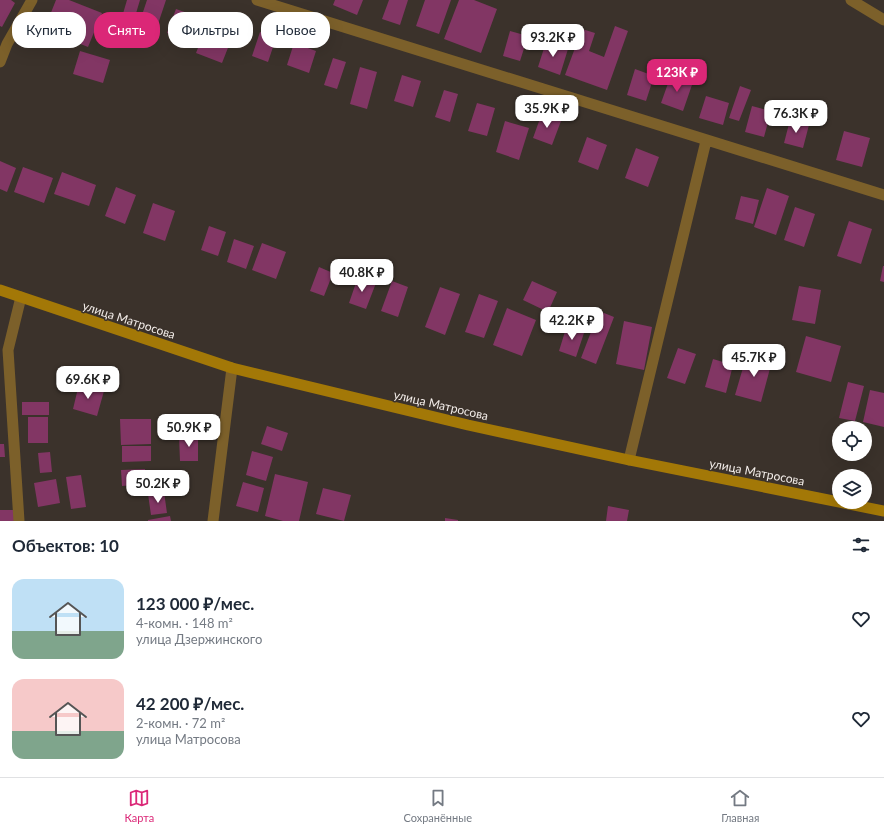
<!DOCTYPE html>
<html lang="ru">
<head>
<meta charset="utf-8">
<style>
  body { margin:0; font-family:Lato,sans-serif; background:#f2f2f3; color:#1f2937; height:100vh; display:flex; flex-direction:column; font-size:15px; white-space:nowrap }
  * { box-sizing:border-box; margin:0 }
  p { font-size:13px; color:#747a83 }
  .icon { flex:none; width:22px; height:22px; fill:none; stroke:currentColor; stroke-width:2; stroke-linecap:round; stroke-linejoin:round }
  .map { position:relative; height:521px; overflow:hidden }
  .panel { display:flex; flex-direction:column; background:#fff; flex:1 }
  .panel>* { flex:none }
  .banner { position:absolute; left:12px; top:12px; width:400px; height:36px; display:flex; gap:8px }
  .buttons { position:absolute; left:832px; top:421px; display:grid; gap:8px }
  .buttons a { display:grid; place-items:center; width:40px; height:40px; border-radius:50%; background:#fff; box-shadow:0 4px 16px #0002; font-size:20px }
  .price { position:absolute; translate:-50% -34px; padding:0 9px; border-radius:8px; background:#fff; color:#222; font-size:13px; line-height:26px; filter:drop-shadow(0 1px 2px #0008) }
  .price::after { content:''; position:absolute; left:50%; top:24px; width:12px; height:9px; margin-left:-6px; background:inherit; clip-path:polygon(0 0,100% 0,50% 100%) }
  .price.on { background:#db2777; color:#fff }
  ul { padding:0; list-style:none }
  li { display:flex; align-items:center; gap:12px; height:100px; padding:0 12px }
  li span { display:grid; place-items:center; flex:none; width:112px; height:80px; border-radius:12px; color:#555 }
  li>.icon { margin-inline-start:auto }
  span .icon { width:48px; height:48px; fill:#fffc; stroke-width:1 }
  li b { font-size:17px }
  h2 { display:flex; justify-content:space-between; align-items:center; height:48px; padding:0 12px; font-size:17px }
  .chip { padding:0 14px; border-radius:16px; background:#fff; box-shadow:0 4px 16px #0002; font-size:14px; line-height:36px }
  .chip.on { background:#db2777; color:#fff }
  .menu { display:flex; justify-content:space-around; align-items:center; height:56px; border-top:1px solid #e0e1e3; background:#fff; font-size:11px; color:#747a83 }
  .menu a { display:grid; justify-items:center; gap:2px }
  .menu .on { color:#db2777 }
  .map>svg:first-child { display:block }
  .building { fill:#823664 }
  .lines { fill:none; stroke-linecap:round; stroke-linejoin:round }
  .minor { stroke:#7c602a; stroke-width:11 }
  .secondary { stroke:#a37807; stroke-width:11 }
  .labels { text-anchor:middle; dominant-baseline:central; stroke-width:3; stroke-linejoin:round; paint-order:stroke }
  .street-label { font-size:12px; fill:#f3ede9; stroke:#3b322b }
</style>
</head>
<body>
<div class="map">
<svg width="884" height="521" viewBox="0 0 884 521">
  <rect width="100%" height="100%" fill="#3b322b"/>
  <path class="building" d="M 0,0 L 11,0 L 15,3 L 2,27 L 0,26 Z
    M 56,0 L 69,0 L 102,13 L 88,47 L 63,37 L 69,23 L 50,15 Z
    M 127,0 L 140,0 L 134,20 L 122,17 Z
    M 147,0 L 166,0 L 156,30 L 139,24 Z
    M 335,0 L 363,0 L 357,15 L 333,5 Z
    M 389,0 L 408,0 L 400,25 L 382,19 Z
    M 425,0 L 451,0 L 439,34 L 416,26 Z
    M 459,0 L 474,0 L 497,9 L 481,53 L 444,39 Z
    M 176,9 L 193,15 L 184,39 L 167,33 Z
    M 209,20 L 235,30 L 222,63 L 196,53 Z
    M 615,26 L 628,31 L 607,90 L 565,75 L 582,29 L 595,33 L 589,51 L 604,57 Z
    M 510,31 L 528,36 L 520,61 L 503,56 Z
    M 260,32 L 276,38 L 268,62 L 252,56 Z
    M 546,42 L 568,49 L 560,75 L 538,67 Z
    M 294,43 L 316,51 L 309,73 L 287,65 Z
    M 80,51 L 110,60 L 103,83 L 73,74 Z
    M 333,58 L 346,62 L 337,89 L 324,85 Z
    M 360,67 L 377,72 L 367,109 L 350,104 Z
    M 635,69 L 654,76 L 646,101 L 627,95 Z
    M 402,75 L 421,81 L 413,107 L 394,101 Z
    M 671,75 L 693,82 L 683,111 L 661,103 Z
    M 740,86 L 751,90 L 739,121 L 729,118 Z
    M 444,90 L 458,94 L 450,122 L 435,117 Z
    M 706,96 L 729,103 L 723,125 L 699,118 Z
    M 477,103 L 495,108 L 487,136 L 468,131 Z
    M 752,106 L 771,111 L 764,137 L 745,132 Z
    M 542,113 L 561,121 L 552,145 L 533,138 Z
    M 790,120 L 809,125 L 803,148 L 784,143 Z
    M 505,121 L 529,128 L 519,160 L 496,152 Z
    M 844,131 L 870,138 L 862,167 L 836,160 Z
    M 587,137 L 607,145 L 598,170 L 578,162 Z
    M 636,148 L 659,157 L 648,187 L 625,178 Z
    M 0,161 L 16,168 L 7,192 L 0,189 Z
    M 23,167 L 53,178 L 44,203 L 14,192 Z
    M 62,172 L 96,185 L 89,206 L 54,194 Z
    M 116,187 L 136,195 L 125,224 L 105,216 Z
    M 767,188 L 789,196 L 776,235 L 754,227 Z
    M 741,196 L 759,200 L 753,224 L 735,219 Z
    M 153,203 L 175,211 L 165,241 L 143,233 Z
    M 795,207 L 815,214 L 804,247 L 784,240 Z
    M 849,221 L 872,229 L 861,264 L 837,256 Z
    M 209,226 L 226,232 L 218,256 L 201,250 Z
    M 234,239 L 254,246 L 246,269 L 227,262 Z
    M 262,243 L 286,252 L 276,279 L 252,270 Z
    M 883,266 L 884,266 L 884,282 L 880,281 Z
    M 319,267 L 333,273 L 324,296 L 310,291 Z
    M 358,277 L 376,283 L 366,309 L 349,303 Z
    M 392,281 L 408,287 L 398,317 L 381,311 Z
    M 532,281 L 557,292 L 548,312 L 523,300 Z
    M 799,286 L 821,290 L 815,324 L 792,320 Z
    M 440,287 L 460,294 L 445,335 L 425,327 Z
    M 479,294 L 498,301 L 484,338 L 465,332 Z
    M 507,308 L 536,320 L 522,356 L 493,345 Z
    M 599,311 L 614,317 L 596,364 L 581,358 Z
    M 624,321 L 652,327 L 644,370 L 616,364 Z
    M 567,325 L 585,330 L 576,357 L 559,351 Z
    M 806,336 L 841,346 L 831,382 L 796,372 Z
    M 678,348 L 696,354 L 685,384 L 667,378 Z
    M 747,354 L 772,361 L 761,402 L 735,395 Z
    M 713,359 L 733,365 L 726,393 L 705,387 Z
    M 848,382 L 864,386 L 855,421 L 839,418 Z
    M 79,384 L 104,391 L 97,416 L 73,409 Z
    M 870,390 L 884,393 L 884,427 L 863,422 Z
    M 22,402 L 49,402 L 49,415 L 22,415 Z
    M 28,417 L 48,417 L 48,443 L 28,443 Z
    M 120,419 L 151,419 L 151,444 L 121,445 Z
    M 267,426 L 288,433 L 282,451 L 261,444 Z
    M 179,436 L 198,436 L 198,461 L 180,461 Z
    M 0,444 L 4,444 L 5,457 L 0,457 Z
    M 122,446 L 151,446 L 151,461 L 122,462 Z
    M 252,451 L 273,457 L 266,481 L 246,475 Z
    M 50,452 L 52,472 L 40,473 L 38,453 Z
    M 145,469 L 146,484 L 122,486 L 121,470 Z
    M 275,474 L 308,482 L 299,521 L 283,521 L 265,516 Z
    M 81,475 L 86,507 L 71,509 L 66,477 Z
    M 56,479 L 60,503 L 38,507 L 34,483 Z
    M 243,482 L 264,488 L 258,512 L 236,506 Z
    M 323,488 L 351,495 L 344,521 L 316,514 Z
    M 164,492 L 167,513 L 151,515 L 148,494 Z
    M 608,506 L 629,510 L 627,521 L 606,521 Z
    M 0,510 L 14,510 L 14,521 L 0,521 Z
    M 170,516 L 171,521 L 148,521 L 148,520 Z
    M 445,518 L 458,520 L 458,521 L 445,521 Z"/>
  <g class="lines">
    <path class="minor" d="M 257,0 L 884,195
      M 851,0 L 884,20
      M 0,62 L 7,44 L 32,0
      M 629,460 L 706,141
      M 19,521 L 8,350 L 21,297
      M 213,521 L 232,368"/>
    <path class="secondary" d="M 0,290 L 232,368 L 468,425 L 629,460 L 884,511"/>
  </g>
  <g class="labels">
    <g class="street-label">
      <text transform="translate(129 320) rotate(18)">улица Матросова</text>
      <text transform="translate(441 405) rotate(13)">улица Матросова</text>
      <text transform="translate(757 472) rotate(11)">улица Матросова</text>
    </g>
  </g>
</svg>
<div class="buttons">
<a><svg class="icon" aria-label="locate" viewBox="0 0 24 24"><circle cx="12" cy="12" r="6"/><path d="M12 2v4M12 18v4M2 12h4M18 12h4"/></svg></a>
<a><svg class="icon" aria-label="layers" viewBox="0 0 24 24"><path d="M12 4l9 5-9 5-9-5zM3 14l9 5 9-5"/></svg></a>
</div>
<b class="price" style="left:553px;top:58px">93.2K ₽</b>
<b class="price on" style="left:677px;top:93px">123K ₽</b>
<b class="price" style="left:547px;top:129px">35.9K ₽</b>
<b class="price" style="left:796px;top:134px">76.3K ₽</b>
<b class="price" style="left:362px;top:293px">40.8K ₽</b>
<b class="price" style="left:572px;top:341px">42.2K ₽</b>
<b class="price" style="left:754px;top:378px">45.7K ₽</b>
<b class="price" style="left:88px;top:400px">69.6K ₽</b>
<b class="price" style="left:189px;top:448px">50.9K ₽</b>
<b class="price" style="left:158px;top:504px">50.2K ₽</b>
<div class="banner">
<a class="chip">Купить</a>
<a class="chip on">Снять</a>
<a class="chip">Фильтры</a>
<a class="chip">Новое</a>
</div>
</div>
<section class="panel">
<h2>Объектов: 10<svg class="icon" aria-label="filters" viewBox="0 0 24 24"><path d="M4 7h16M4 17h16"/><circle cx="9" cy="7" r="2"/><circle cx="15" cy="17" r="2"/></svg></h2>
<ul>
<li><span style="background:linear-gradient(#bfe0f5 65%,#7fa58c 0)"><svg class="icon" aria-label="home" viewBox="0 0 24 24"><path d="M3 11l9-7 9 7M6 9v11h12V9"/></svg></span><div><b>123 000 ₽/мес.</b><p>4-комн. · 148 m²</p><p>улица Дзержинского</p></div><svg class="icon" aria-label="heart" viewBox="0 0 24 24"><path d="M12 20l-8-8c-3-5 5-10 8-4 3-6 11-1 8 4z"/></svg></li>
<li><span style="background:linear-gradient(#f6c9c9 65%,#7fa58c 0)"><svg class="icon" aria-label="home" viewBox="0 0 24 24"><path d="M3 11l9-7 9 7M6 9v11h12V9"/></svg></span><div><b>42 200 ₽/мес.</b><p>2-комн. · 72 m²</p><p>улица Матросова</p></div><svg class="icon" aria-label="heart" viewBox="0 0 24 24"><path d="M12 20l-8-8c-3-5 5-10 8-4 3-6 11-1 8 4z"/></svg></li>
</ul>
</section>
<nav class="menu">
<a class="on"><svg class="icon" aria-label="map" viewBox="0 0 24 24"><path d="M3 6l6-2 6 2 6-2v14l-6 2-6-2-6 2zM9 4v14M15 6v14"/></svg>Карта</a>
<a><svg class="icon" aria-label="saved" viewBox="0 0 24 24"><path d="M7 4h10v16l-5-4-5 4z"/></svg>Сохранённые</a>
<a><svg class="icon" aria-label="home" viewBox="0 0 24 24"><path d="M3 11l9-7 9 7M6 9v11h12V9"/></svg>Главная</a>
</nav>
</body>
</html>
